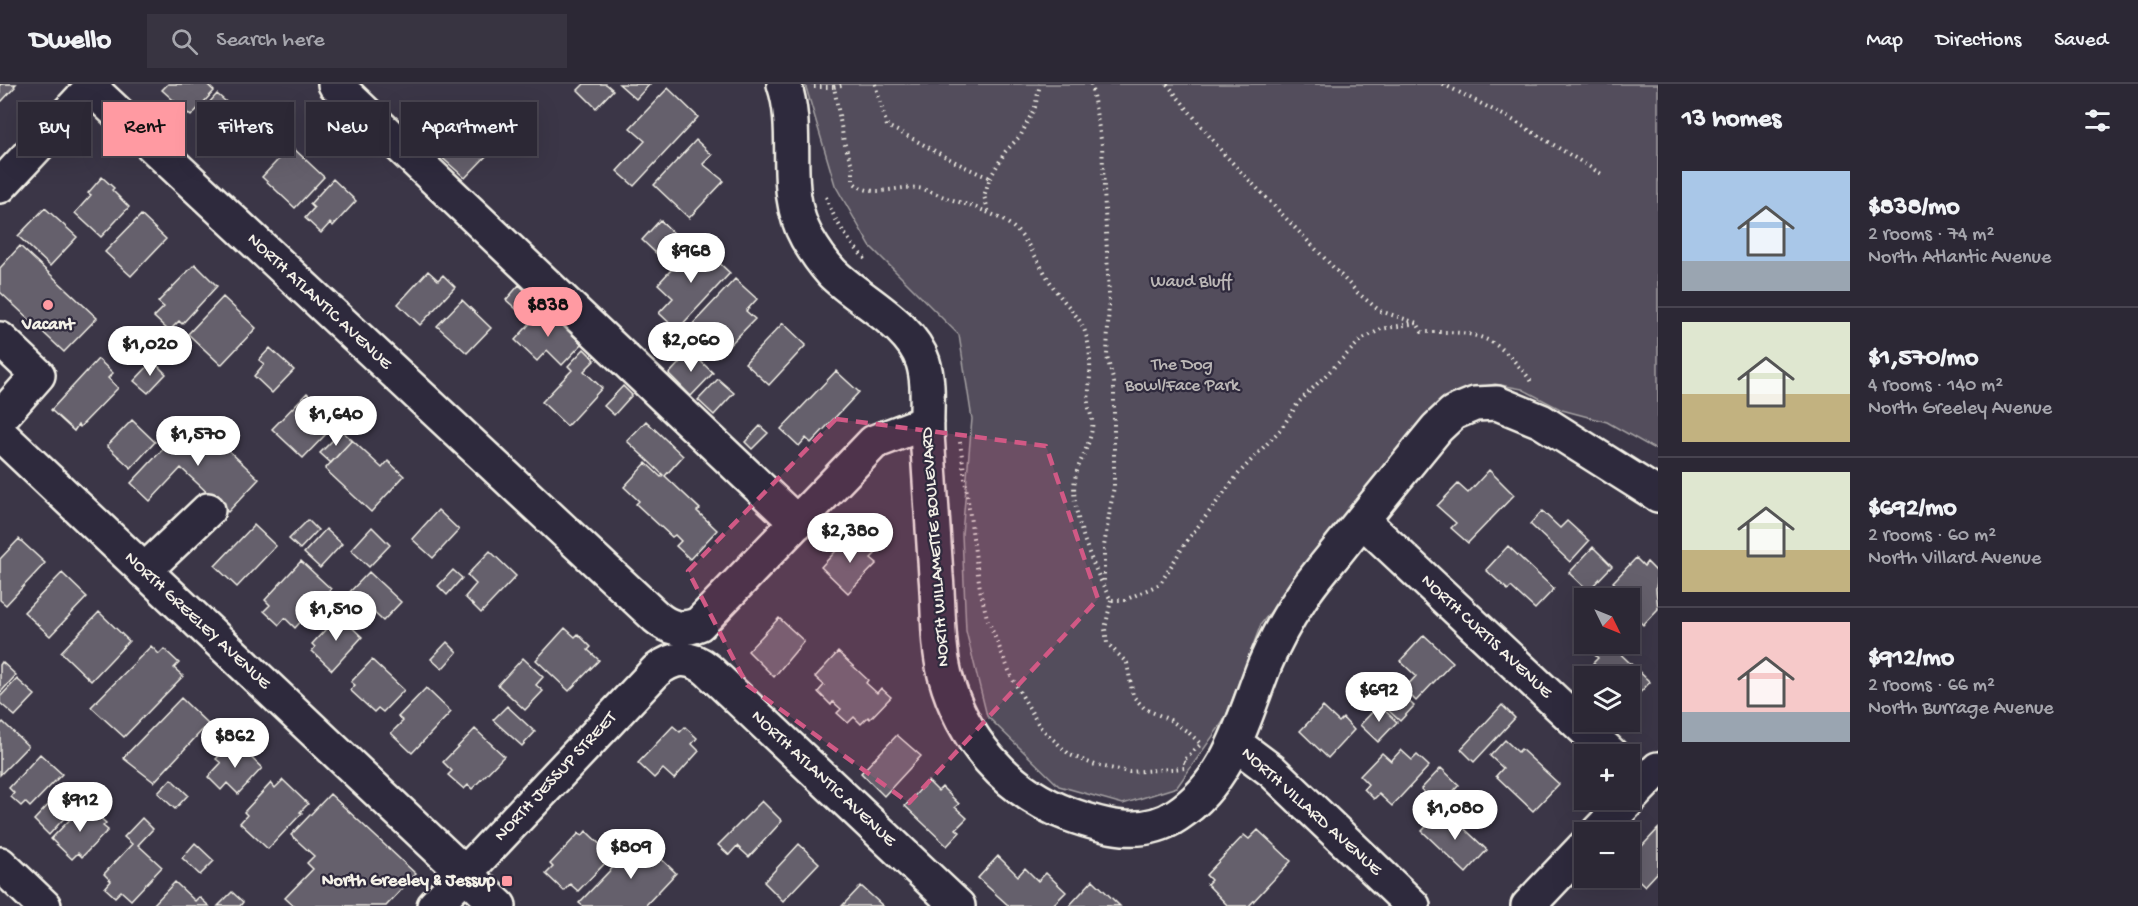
<!DOCTYPE html>
<html lang="en">
<head>
<meta charset="utf-8">
<style>
  body { margin:0; font-family:"Gochi Hand",sans-serif; background:#383441; color:#f1f3f6; height:100vh; display:flex; flex-direction:column; font-size:22px; white-space:nowrap }
  * { box-sizing:border-box; margin:0 }
  p { font-size:20px; color:#a6a6ad }
  .icon { flex:none; width:33px; height:33px; fill:none; stroke:currentColor; stroke-width:2; stroke-linecap:round; stroke-linejoin:round }
  .map { position:relative; flex:1; overflow:hidden }
  .drawer { display:flex; flex-direction:column; background:#2c2835; width:480px }
  .drawer>* { flex:none }
  .guide { position:absolute; left:18px; top:18px; width:570px; height:54px; display:flex; gap:12px }
  .needle { width:39px; rotate:133deg }
  .buttons { position:absolute; left:1574px; top:504px; display:grid; gap:12px }
  .buttons a { display:grid; place-items:center; width:66px; height:66px; border-radius:0px; background:#2c2835; box-shadow:0 6px 24px #0002,0 0 0 2px #484450; font-size:30px }
  .price { position:absolute; translate:-50% -51px; padding:0 14px; border-radius:21px; background:#fff; color:#222; font-size:20px; line-height:39px; filter:drop-shadow(0 2px 3px #0008) }
  .price::after { content:''; position:absolute; left:50%; top:36px; width:18px; height:14px; margin-left:-9px; background:inherit; clip-path:polygon(0 0,100% 0,50% 100%) }
  .price.current { background:#ff9aa2; color:#111 }
  ul { padding:0; list-style:none }
  li { display:flex; align-items:center; gap:18px; height:150px; padding:0 24px }
  li+li { border-top:2px solid #484450 }
  li span { display:grid; place-items:center; flex:none; width:168px; height:120px; border-radius:0px; color:#555 }
  li>.icon { margin-inline-start:auto }
  span .icon { width:72px; height:72px; fill:#fffc; stroke-width:1 }
  li b { font-size:26px }
  h2 { display:flex; justify-content:space-between; align-items:center; height:72px; padding:0 24px; font-size:26px }
  .tag { padding:0 21px; border-radius:0px; background:#2c2835; box-shadow:0 6px 24px #0002,0 0 0 2px #484450; font-size:21px; line-height:54px }
  .tag.current { background:#ff9aa2; color:#111 }
  header { display:flex; align-items:center; gap:36px; box-sizing:border-box; height:84px; padding:0 30px; background:#2c2835; border-bottom:2px solid #484450 }
  header strong { font-size:28px }
  nav { display:flex; gap:33px; margin-inline-start:auto; font-size:21px }
  .search { width:420px; height:54px; background:#383441; display:flex; align-items:center; gap:15px; box-sizing:border-box; padding:0 21px; border-radius:0px; color:#a6a6ad; font-size:22px }
  main { display:flex; flex:1; min-height:0 }
  .map>svg:first-child { display:block }
  .green { fill:#534e5c; stroke:#a4a0a2; stroke-width:1.5 }
  .building { fill:#65616c; stroke:#f4f1e8; stroke-width:1.5 }
  .lines { fill:none; stroke-linecap:round; stroke-linejoin:round }
  .minor-casing { stroke:#f4f1e8; stroke-width:38 }
  .major-casing { stroke:#f4f1e8; stroke-width:38 }
  .path { stroke:#f4f1e8; stroke-width:4; stroke-dasharray:1.5 4.5; stroke-linecap:butt }
  .minor { stroke:#2f2a3d; stroke-width:33 }
  .major { stroke:#2f2a3d; stroke-width:33 }
  .marked { fill:#d15985; fill-opacity:0.2; stroke:#d15985; stroke-width:4.5; stroke-dasharray:12 8; stroke-linejoin:round }
  .poi-dot { fill:#ff9aa2; stroke:#2f2a3d; stroke-width:2 }
  .labels { text-anchor:middle; dominant-baseline:central; stroke-width:4.5; stroke-linejoin:round; paint-order:stroke }
  .park-label { font-size:18px; fill:#bcb8b7; stroke:#2f2a3d }
  .street-label { font-size:18px; fill:#f4f1e8; stroke:#2f2a3d }
  .poi-label { font-size:18px; font-weight:bold; fill:#f4f1e8; stroke:#2f2a3d }
</style>
</head>
<body>
<header>
<strong>Dwello</strong>
<div class="search"><svg class="icon" aria-label="search" viewBox="0 0 24 24"><circle cx="10" cy="10" r="6"/><path d="M15 15l6 6"/></svg>Search here</div>
<nav><a>Map</a><a>Directions</a><a>Saved</a></nav>
</header>
<main>
<div class="map">
<svg width="1658" height="822" viewBox="0 0 1658 822">
  <rect width="100%" height="100%" fill="#3b3647"/>
  <filter id="ink" filterUnits="userSpaceOnUse"><feTurbulence type="fractalNoise" baseFrequency=".0167" numOctaves="2"/><feDisplacementMap in="SourceGraphic" scale="12" xChannelSelector="R" yChannelSelector="G"/><feConvolveMatrix kernelMatrix="1 2 1 2 8 2 1 2 1" color-interpolation-filters="sRGB"/></filter>
  <g filter="url(#ink)">
    <path class="green" d="M 805,0 L 1658,0 L 1658,367 L 1607,338 L 1562,326 L 1522,305 L 1495,300 L 1449,310 L 1374,393 L 1261,540 L 1225,635 L 1177,703 L 1123,720 L 1059,702 L 987,632 L 966,547 L 962,450 L 972,335 L 959,251 L 870,162 L 835,101 Z"/>
    <path class="building" d="M 0,0 L 16,0 L 14,2 L 15,3 L 2,17 L 0,17 Z
      M 168,0 L 207,0 L 214,7 L 191,32 L 162,6 Z
      M 584,0 L 606,0 L 613,6 L 596,24 L 578,6 Z
      M 619,0 L 650,0 L 636,15 Z
      M 668,4 L 698,33 L 634,102 L 617,87 L 645,57 L 630,44 Z
      M 217,10 L 232,23 L 220,35 L 206,22 Z
      M 464,41 L 491,67 L 465,94 L 438,70 Z
      M 696,56 L 712,71 L 703,80 L 724,97 L 689,134 L 654,101 Z
      M 291,62 L 324,93 L 295,124 L 262,93 Z
      M 102,93 L 114,104 L 112,106 L 129,123 L 101,153 L 75,129 L 91,111 L 88,109 Z
      M 333,95 L 356,117 L 333,142 L 330,139 L 321,149 L 305,134 L 314,124 L 310,120 Z
      M 45,124 L 77,153 L 50,182 L 18,152 Z
      M 141,131 L 166,155 L 131,192 L 105,168 Z
      M 660,136 L 678,153 L 660,173 L 642,156 Z
      M 697,158 L 730,189 L 677,246 L 659,229 L 673,214 L 658,200 Z
      M 20,162 L 97,234 L 64,268 L 0,208 L 0,184 Z
      M 195,180 L 217,202 L 182,240 L 179,237 L 169,247 L 154,233 L 164,223 L 158,218 Z
      M 428,187 L 438,196 L 443,191 L 455,203 L 420,241 L 398,220 Z
      M 735,195 L 757,215 L 746,227 L 755,235 L 719,272 L 689,244 Z
      M 519,201 L 536,217 L 523,231 L 506,216 Z
      M 223,213 L 256,244 L 221,281 L 188,250 Z
      M 462,216 L 491,244 L 467,269 L 437,242 Z
      M 544,224 L 582,260 L 562,281 L 547,266 L 537,277 L 515,256 Z
      M 783,239 L 806,261 L 769,301 L 745,279 Z
      M 270,264 L 294,286 L 272,309 L 254,292 L 264,280 L 259,276 Z
      M 584,265 L 595,276 L 584,287 L 602,304 L 567,342 L 542,318 L 572,286 L 568,282 Z
      M 690,267 L 713,289 L 691,312 L 669,290 Z
      M 98,275 L 113,289 L 108,294 L 118,304 L 80,343 L 78,341 L 74,347 L 51,326 Z
      M 153,277 L 166,290 L 148,309 L 134,297 Z
      M 836,287 L 859,308 L 811,359 L 806,354 L 799,362 L 781,345 Z
      M 718,295 L 734,309 L 714,331 L 698,316 Z
      M 623,302 L 632,311 L 614,331 L 604,322 Z
      M 307,309 L 326,328 L 316,338 L 327,349 L 303,374 L 272,345 Z
      M 193,333 L 259,395 L 228,428 L 181,384 L 150,417 L 131,399 Z
      M 132,336 L 155,358 L 131,384 L 107,362 Z
      M 646,337 L 683,372 L 665,392 L 700,425 L 697,427 L 717,446 L 690,475 L 676,462 L 681,457 L 675,451 L 672,453 L 636,420 L 639,417 L 624,403 L 646,379 L 661,393 L 663,391 L 627,357 Z
      M 760,342 L 768,349 L 752,365 L 745,358 Z
      M 342,347 L 352,356 L 331,379 L 320,369 Z
      M 352,356 L 382,384 L 388,377 L 404,392 L 371,428 L 325,385 Z
      M 1489,386 L 1514,411 L 1468,459 L 1451,444 L 1456,439 L 1437,422 L 1458,400 L 1468,409 Z
      M 438,426 L 459,446 L 433,474 L 412,455 Z
      M 1542,427 L 1560,444 L 1567,437 L 1589,457 L 1570,478 L 1530,440 Z
      M 308,436 L 318,446 L 300,465 L 289,455 Z
      M 254,441 L 276,462 L 237,503 L 215,482 Z
      M 372,443 L 390,461 L 369,483 L 351,466 Z
      M 326,445 L 342,460 L 320,484 L 304,469 Z
      M 849,453 L 862,465 L 865,461 L 875,470 L 871,474 L 877,479 L 848,509 L 821,483 Z
      M 19,455 L 45,479 L 6,521 L 0,516 L 0,475 Z
      M 1508,462 L 1554,505 L 1535,525 L 1511,503 L 1508,506 L 1486,486 Z
      M 1593,463 L 1612,482 L 1588,507 L 1569,489 Z
      M 490,467 L 516,492 L 481,529 L 465,513 L 476,500 L 467,491 Z
      M 1636,474 L 1644,482 L 1647,478 L 1658,489 L 1656,505 L 1658,525 L 1643,541 L 1629,527 L 1629,519 L 1632,516 L 1613,498 Z
      M 301,477 L 331,505 L 295,544 L 285,534 L 279,541 L 264,527 L 270,521 L 265,516 Z
      M 453,486 L 462,494 L 447,511 L 438,502 Z
      M 369,488 L 401,518 L 383,537 L 368,523 L 358,533 L 341,517 Z
      M 62,489 L 87,513 L 50,552 L 24,528 Z
      M 99,528 L 129,557 L 91,597 L 61,568 Z
      M 339,531 L 362,553 L 332,586 L 312,567 L 315,563 L 312,560 Z
      M 779,534 L 804,557 L 774,593 L 748,567 Z
      M 565,544 L 575,553 L 578,550 L 591,563 L 588,566 L 599,576 L 569,607 L 536,576 Z
      M 1424,551 L 1453,578 L 1416,617 L 1404,605 L 1416,592 L 1400,577 Z
      M 447,558 L 457,568 L 442,585 L 431,575 Z
      M 1610,560 L 1650,598 L 1633,616 L 1629,612 L 1629,592 L 1608,592 L 1593,579 L 1598,574 L 1594,570 L 1602,562 L 1606,565 Z
      M 151,562 L 159,570 L 164,565 L 179,579 L 174,584 L 183,592 L 124,653 L 91,623 Z
      M 838,568 L 868,596 L 866,599 L 877,609 L 881,604 L 891,613 L 870,635 L 868,633 L 861,640 L 854,633 L 848,639 L 837,629 L 841,625 L 833,618 L 831,621 L 818,608 L 824,601 L 815,593 Z
      M 523,574 L 543,593 L 536,601 L 543,607 L 525,626 L 498,601 Z
      M 372,576 L 404,606 L 383,628 L 378,624 L 374,628 L 350,606 L 355,601 L 351,598 Z
      M 2,578 L 16,591 L 0,609 L 0,581 Z
      M 17,595 L 35,611 L 15,632 L 0,619 L 0,613 Z
      M 1388,598 L 1414,622 L 1400,637 L 1374,613 Z
      M 426,604 L 451,628 L 412,669 L 391,649 L 403,637 L 398,633 Z
      M 181,614 L 208,640 L 154,698 L 123,674 Z
      M 1379,621 L 1397,638 L 1378,658 L 1360,641 Z
      M 1502,621 L 1515,634 L 1474,678 L 1461,665 Z
      M 507,622 L 535,648 L 522,662 L 493,636 Z
      M 1323,623 L 1339,638 L 1343,634 L 1354,646 L 1328,674 L 1300,647 Z
      M 3,638 L 28,662 L 0,691 L 0,641 Z
      M 673,642 L 680,648 L 685,643 L 697,654 L 692,660 L 699,667 L 674,695 L 663,685 L 654,694 L 638,679 Z
      M 475,645 L 504,672 L 472,705 L 468,701 L 464,705 L 448,691 L 452,687 L 443,678 Z
      M 897,651 L 921,672 L 884,712 L 861,689 Z
      M 1505,656 L 1518,668 L 1521,665 L 1559,700 L 1533,727 L 1496,692 L 1503,684 L 1490,672 Z
      M 234,657 L 262,684 L 238,710 L 227,699 L 221,706 L 208,693 L 221,679 L 216,675 Z
      M 1401,666 L 1412,676 L 1417,671 L 1429,682 L 1392,722 L 1379,710 L 1374,715 L 1364,705 L 1368,700 L 1360,692 L 1382,669 L 1391,677 Z
      M 40,670 L 62,690 L 30,723 L 25,718 L 21,722 L 11,713 L 14,709 L 9,704 Z
      M 1441,684 L 1459,701 L 1439,723 L 1421,705 Z
      M 171,695 L 188,711 L 175,725 L 158,709 Z
      M 283,696 L 308,720 L 300,728 L 302,729 L 268,765 L 240,739 L 247,731 L 244,728 L 271,699 L 275,704 Z
      M 928,697 L 938,707 L 942,703 L 959,720 L 955,723 L 967,734 L 956,745 L 960,748 L 947,762 L 905,722 Z
      M 330,710 L 416,790 L 386,822 L 294,822 L 285,814 L 313,785 L 307,779 L 314,772 L 291,751 Z
      M 762,717 L 782,737 L 749,773 L 737,762 L 729,771 L 718,761 Z
      M 51,718 L 66,732 L 49,751 L 34,736 Z
      M 85,720 L 106,739 L 103,742 L 108,746 L 82,773 L 78,769 L 72,775 L 51,755 Z
      M 1440,728 L 1447,734 L 1450,731 L 1487,766 L 1466,789 L 1422,747 Z
      M 142,734 L 153,745 L 138,761 L 162,783 L 131,816 L 121,807 L 115,813 L 105,804 L 111,797 L 104,790 L 132,760 L 124,753 Z
      M 1658,745 L 1658,788 L 1645,802 L 1629,787 L 1629,776 Z
      M 1258,746 L 1291,777 L 1249,822 L 1228,822 L 1207,800 L 1211,796 L 1206,791 L 1244,751 L 1249,755 Z
      M 586,747 L 612,772 L 578,807 L 570,800 L 564,807 L 546,790 L 553,783 L 550,780 L 579,749 L 582,752 Z
      M 640,755 L 676,789 L 645,822 L 583,822 L 579,819 Z
      M 195,759 L 214,777 L 200,791 L 182,774 Z
      M 799,760 L 819,779 L 783,817 L 764,798 Z
      M 998,772 L 1018,792 L 1025,784 L 1038,797 L 1046,789 L 1066,808 L 1052,822 L 1009,822 L 978,794 Z
      M 1093,796 L 1120,822 L 1069,822 Z
      M 175,798 L 195,817 L 199,813 L 209,822 L 152,822 Z
      M 861,802 L 883,822 L 842,822 Z
      M 232,808 L 243,818 L 240,822 L 218,822 Z"/>
    <g class="lines">
      <defs>
        <path id="minor" d="M 335,0 L 797,439
          M 784,0 C 801,50 780,106 807,154 C 814,166 823,179 832,189 C 859,216 911,240 923,278 C 930,301 926,325 927,349 C 930,396 933,444 936,492 C 939,524 937,560 945,591 C 962,654 1006,707 1068,730 C 1104,743 1143,754 1177,731 C 1230,696 1243,635 1265,580 C 1274,559 1286,536 1299,517 C 1311,497 1328,479 1342,461 C 1374,421 1405,383 1437,344 L 1453,329 L 1475,320 L 1497,319 L 1541,337 L 1658,411
          M 91,4 L 656,533 C 670,545 682,547 699,540 L 874,358 L 927,338
          M 0,102 L 95,0
          M 0,255 L 38,291 L 0,334
          M 1362,436 L 1611,670
          M 144,487 L 208,426
          M 1236,660 L 1272,687 L 1413,822
          M 1629,715 L 1658,685
          M 1598,748 L 1629,716
          M 0,780 L 44,822
          M 434,822 L 656,587 C 673,573 690,571 708,586 L 958,822
          M 1528,822 L 1584,763"/>
        <path id="major" d="M 0,350 L 499,822"/>
      </defs>
      <use href="#minor" class="minor-casing"/>
      <use href="#major" class="major-casing"/>
      <path class="path" d="M 875,0 L 887,42 C 922,58 954,80 990,94 L 984,112 L 989,129
        M 1091,0 L 1102,61 L 1109,212 L 1107,273 L 1114,299 L 1114,402 L 1104,462 L 1104,499
        M 1167,0 L 1224,70 L 1358,209 L 1380,227 L 1417,239 L 1422,248 C 1463,248 1487,246 1516,279 C 1522,286 1529,292 1532,301
        M 1443,0 L 1511,35 L 1603,91
        M 814,3 L 834,3 L 844,58 L 853,84 L 853,98 C 872,116 895,101 918,104 C 926,105 936,110 944,113 C 967,121 995,128 1014,144 C 1029,157 1041,184 1052,201 C 1061,216 1077,229 1084,245 C 1093,268 1090,294 1088,317 C 1088,326 1094,335 1092,344 C 1090,362 1078,378 1075,395 C 1069,426 1095,489 1111,516 L 1125,516 L 1160,500 L 1186,458 L 1240,388 L 1281,345 L 1298,319 L 1361,256 L 1381,245 L 1417,239
        M 834,3 L 845,0
        M 990,94 L 1005,68 L 1021,51 L 1035,23 L 1040,0
        M 826,113 C 834,137 850,159 867,177
        M 960,358 L 980,505 L 987,534 L 1013,596 L 1040,643 L 1070,671 L 1095,681 L 1129,688 L 1185,684
        M 1111,516 L 1105,545 L 1107,559 L 1127,579 L 1133,612 L 1145,625 L 1170,636 L 1188,648 L 1201,660 L 1183,677 L 1188,681"/>
      <use href="#minor" class="minor"/>
      <use href="#major" class="major"/>
    </g>
  </g>
  <path class="marked" d="M 836,335 L 1046,362 L 1098,515 L 909,719 L 747,601 L 688,487 Z"/>
  <g class="poi-dot">
    <circle cx="48" cy="221" r="6"/>
    <rect x="501" y="791" width="12" height="12" rx="3"/>
  </g>
  <g class="labels">
    <g class="park-label">
      <text x="1191" y="198">Waud Bluff</text>
      <text x="1182" y="281">The Dog<tspan x="1182" dy="21">Bowl/Face Park</tspan></text>
    </g>
    <g class="street-label">
      <text transform="translate(319 218) rotate(43)">NORTH ATLANTIC AVENUE</text>
      <text transform="translate(936 463) rotate(-94)">NORTH WILLAMETTE BOULEVARD</text>
      <text transform="translate(197 537) rotate(43)">NORTH GREELEY AVENUE</text>
      <text transform="translate(1486 553) rotate(43)">NORTH CURTIS AVENUE</text>
      <text transform="translate(556 693) rotate(-47)">NORTH JESSUP STREET</text>
      <text transform="translate(823 695) rotate(43)">NORTH ATLANTIC AVENUE</text>
      <text transform="translate(1311 728) rotate(42)">NORTH VILLARD AVENUE</text>
    </g>
    <g class="poi-label">
      <text x="48" y="241">Vacant</text>
      <text x="495" y="797" text-anchor="end">North Greeley &amp; Jessup</text>
    </g>
  </g>
</svg>
<div class="buttons">
<a><svg class="needle" viewBox="-14 -14 28 28"><path d="M0-13l5 13h-10z" fill="#e53935"/><path d="M0 13l5-13h-10z" fill="#a6a6ad"/></svg></a>
<a><svg class="icon" aria-label="layers" viewBox="0 0 24 24"><path d="M12 4l9 5-9 5-9-5zM3 14l9 5 9-5"/></svg></a>
<a>+</a>
<a>−</a>
</div>
<b class="price" style="left:691px;top:200px">$968</b>
<b class="price current" style="left:548px;top:254px">$838</b>
<b class="price" style="left:691px;top:289px">$2,060</b>
<b class="price" style="left:150px;top:293px">$1,020</b>
<b class="price" style="left:336px;top:363px">$1,640</b>
<b class="price" style="left:198px;top:383px">$1,570</b>
<b class="price" style="left:850px;top:480px">$2,380</b>
<b class="price" style="left:336px;top:558px">$1,510</b>
<b class="price" style="left:1379px;top:639px">$692</b>
<b class="price" style="left:235px;top:685px">$862</b>
<b class="price" style="left:80px;top:749px">$912</b>
<b class="price" style="left:1455px;top:757px">$1,080</b>
<b class="price" style="left:631px;top:796px">$809</b>
<div class="guide">
<a class="tag">Buy</a>
<a class="tag current">Rent</a>
<a class="tag">Filters</a>
<a class="tag">New</a>
<a class="tag">Apartment</a>
</div>
</div>
<section class="drawer">
<h2>13 homes<svg class="icon" aria-label="filters" viewBox="0 0 24 24"><path d="M4 7h16M4 17h16"/><circle cx="9" cy="7" r="2"/><circle cx="15" cy="17" r="2"/></svg></h2>
<ul>
<li><span style="background:linear-gradient(#a9c7e8 75%,#9aa5b1 0)"><svg class="icon" aria-label="home" viewBox="0 0 24 24"><path d="M3 11l9-7 9 7M6 9v11h12V9"/></svg></span><div><b>$838/mo</b><p>2 rooms · 74 m²</p><p>North Atlantic Avenue</p></div></li>
<li><span style="background:linear-gradient(#dfe7d0 60%,#c2b280 0)"><svg class="icon" aria-label="home" viewBox="0 0 24 24"><path d="M3 11l9-7 9 7M6 9v11h12V9"/></svg></span><div><b>$1,570/mo</b><p>4 rooms · 140 m²</p><p>North Greeley Avenue</p></div></li>
<li><span style="background:linear-gradient(#dfe7d0 65%,#c2b280 0)"><svg class="icon" aria-label="home" viewBox="0 0 24 24"><path d="M3 11l9-7 9 7M6 9v11h12V9"/></svg></span><div><b>$692/mo</b><p>2 rooms · 60 m²</p><p>North Villard Avenue</p></div></li>
<li><span style="background:linear-gradient(#f6c9c9 75%,#9aa5b1 0)"><svg class="icon" aria-label="home" viewBox="0 0 24 24"><path d="M3 11l9-7 9 7M6 9v11h12V9"/></svg></span><div><b>$912/mo</b><p>2 rooms · 66 m²</p><p>North Burrage Avenue</p></div></li>
</ul>
</section>
</main>
</body>
</html>
